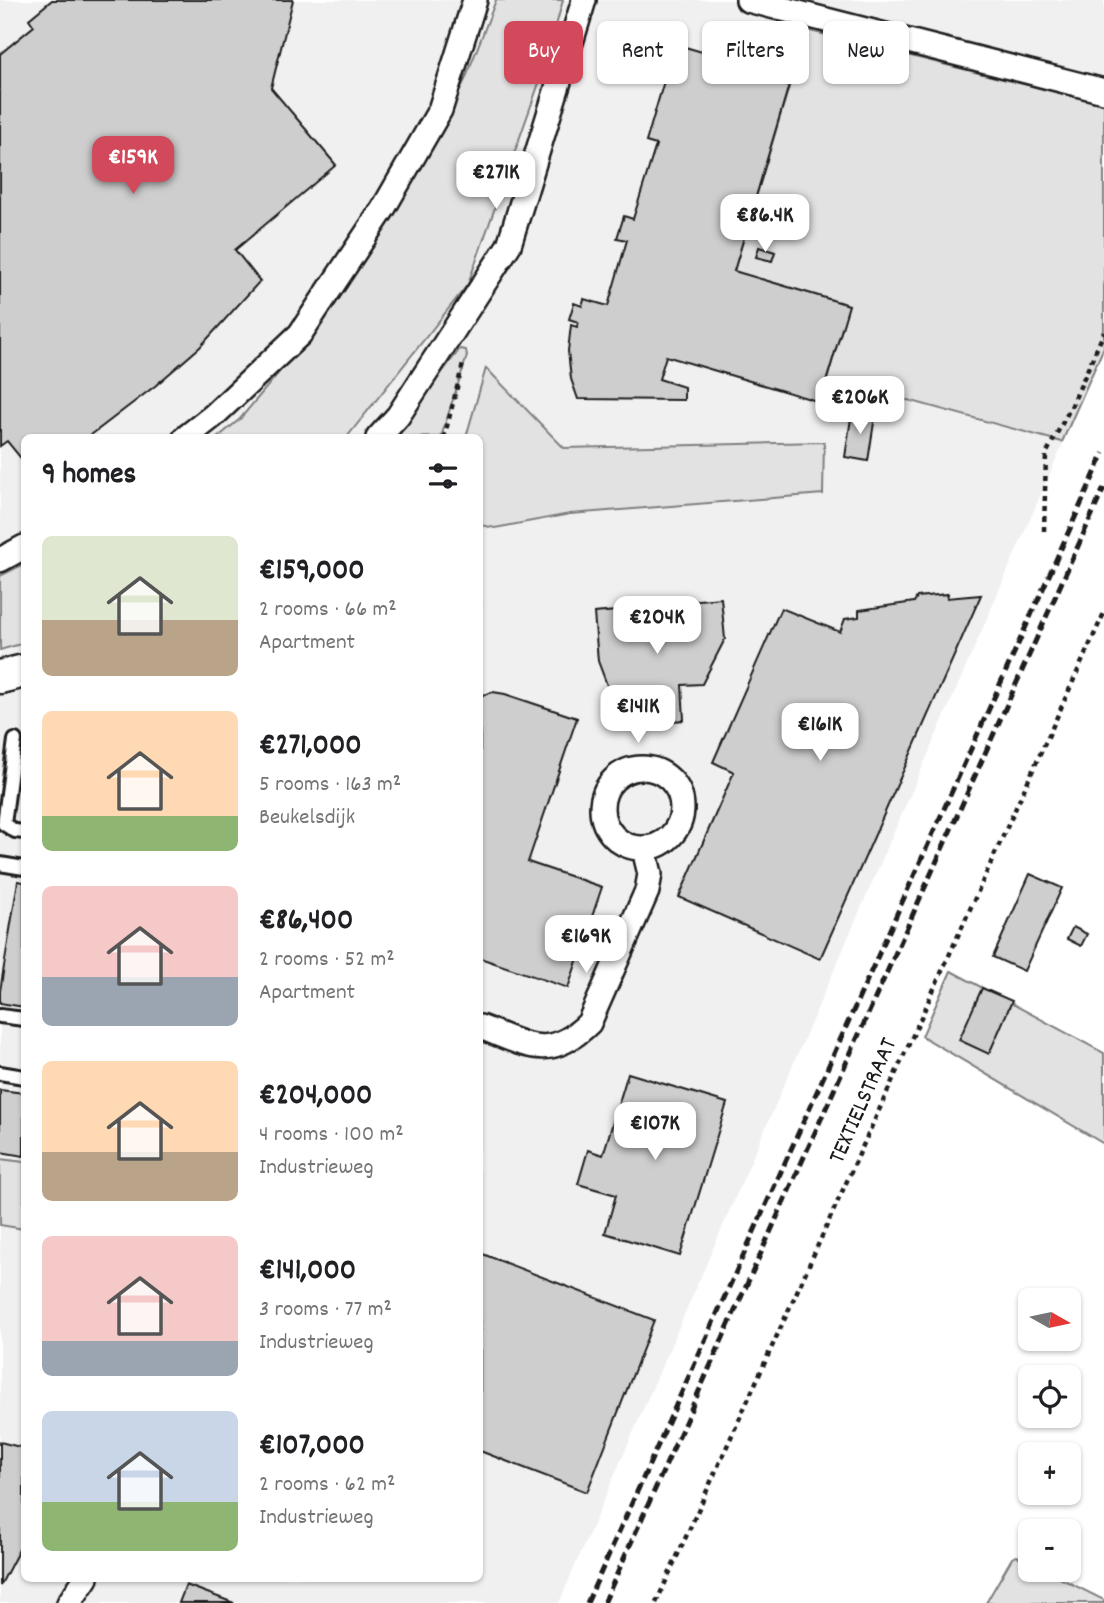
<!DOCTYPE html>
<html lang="en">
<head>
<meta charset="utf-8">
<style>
  body { margin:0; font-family:Dekko,sans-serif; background:#f6f6f6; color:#202124; height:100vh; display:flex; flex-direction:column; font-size:26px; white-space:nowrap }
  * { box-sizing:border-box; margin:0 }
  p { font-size:23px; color:#757577 }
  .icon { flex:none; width:38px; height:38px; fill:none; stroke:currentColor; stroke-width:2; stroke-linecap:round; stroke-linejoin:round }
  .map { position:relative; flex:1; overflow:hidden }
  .side { position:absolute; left:21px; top:434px; width:462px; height:1148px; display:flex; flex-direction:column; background:#fff; border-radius:10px; box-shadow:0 2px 5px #0004 }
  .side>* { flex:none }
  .top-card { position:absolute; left:504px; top:21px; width:494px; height:63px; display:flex; gap:14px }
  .needle { width:46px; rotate:99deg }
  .fabs { position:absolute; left:1018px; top:1288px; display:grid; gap:14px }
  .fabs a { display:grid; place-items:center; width:63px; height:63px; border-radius:10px; background:#fff; box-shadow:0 2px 5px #0004; font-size:35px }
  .price { position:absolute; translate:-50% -60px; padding:0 16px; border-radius:14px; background:#fff; color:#222; font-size:23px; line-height:46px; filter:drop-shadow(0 2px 4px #0008) }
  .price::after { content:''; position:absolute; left:50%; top:42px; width:21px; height:16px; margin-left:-10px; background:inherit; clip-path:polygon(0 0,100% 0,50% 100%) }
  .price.current { background:#d1495b; color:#fff }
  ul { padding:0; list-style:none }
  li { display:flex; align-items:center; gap:21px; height:175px; padding:0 21px }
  li span { display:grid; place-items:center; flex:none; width:196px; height:140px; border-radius:10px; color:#555 }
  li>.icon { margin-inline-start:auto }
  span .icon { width:84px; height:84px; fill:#fffc; stroke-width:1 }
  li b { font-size:30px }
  h2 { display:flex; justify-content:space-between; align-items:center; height:84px; padding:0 21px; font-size:30px }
  .pill { padding:0 24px; border-radius:10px; background:#fff; box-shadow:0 2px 5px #0004; font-size:24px; line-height:63px }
  .pill.current { background:#d1495b; color:#fff }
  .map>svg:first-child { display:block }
  .built { fill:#f0f0f0; fill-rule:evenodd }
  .green { fill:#e2e2e2; stroke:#7f7f7f; stroke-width:2 }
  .building { fill:#cecece; stroke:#1c1c1c; stroke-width:2 }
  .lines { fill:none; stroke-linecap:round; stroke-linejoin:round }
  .lane-casing { stroke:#1c1c1c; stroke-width:18 }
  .street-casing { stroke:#1c1c1c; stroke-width:28 }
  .secondary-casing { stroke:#1c1c1c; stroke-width:37 }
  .path { stroke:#1c1c1c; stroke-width:4.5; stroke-dasharray:5 5; stroke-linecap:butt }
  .lane { stroke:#fff; stroke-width:12 }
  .street { stroke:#fff; stroke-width:23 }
  .secondary { stroke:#fff; stroke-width:32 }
  .rail { stroke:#1c1c1c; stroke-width:5; stroke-dasharray:10 5; stroke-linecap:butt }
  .labels { text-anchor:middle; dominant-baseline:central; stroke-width:5; stroke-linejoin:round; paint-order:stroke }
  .street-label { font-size:24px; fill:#1c1c1c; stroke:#fff }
</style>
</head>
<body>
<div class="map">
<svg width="1104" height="1603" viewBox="0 0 1104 1603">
  <rect width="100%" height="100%" fill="#fff"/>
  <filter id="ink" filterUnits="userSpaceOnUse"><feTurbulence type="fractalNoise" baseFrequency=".0143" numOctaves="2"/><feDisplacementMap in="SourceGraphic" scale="14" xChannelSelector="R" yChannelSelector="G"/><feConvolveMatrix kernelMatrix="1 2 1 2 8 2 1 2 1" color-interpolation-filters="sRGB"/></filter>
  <g filter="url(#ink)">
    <path class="built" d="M 0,0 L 1104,0 L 1104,349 L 559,1603 L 0,1603 ZM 24,438 L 480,438 L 480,1578 L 24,1578 Z"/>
    <path class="green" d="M 496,0 L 563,0 L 545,66 L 468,284 L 347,437 L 217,438 L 240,419 L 332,309 L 401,202 L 465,80 Z
      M 806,30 L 1104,104 L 1104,347 L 1062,442 L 908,400 L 819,408 L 848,307 L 733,274 Z
      M 460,349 L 466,350 L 467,356 L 441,437 L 399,438 L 404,422 Z
      M 486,368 L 564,448 L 824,442 L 823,494 L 570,514 L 495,528 L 480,525 L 480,438 L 466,437 Z
      M 24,564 L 24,643 L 0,650 L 0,576 Z
      M 951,971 L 1104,1053 L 1104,1144 L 922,1036 Z
      M 0,1159 L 24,1162 L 24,1229 L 0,1225 Z
      M 1017,1556 L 1031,1563 L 1031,1570 L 1044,1570 L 1104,1600 L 1104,1603 L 986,1603 L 1012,1558 Z"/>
    <path class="building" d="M 52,0 L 293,0 L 271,88 L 336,165 L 235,250 L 260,281 L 200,347 L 155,386 L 87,438 L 24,438 L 24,462 L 7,441 L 0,446 L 0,54 L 34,26 L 29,19 Z
      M 675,44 L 791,78 L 734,271 L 849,305 L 820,402 L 666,356 L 659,379 L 684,387 L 684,400 L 578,399 L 571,379 L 568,351 L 571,325 L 577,327 L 578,322 L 569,319 L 574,303 L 582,306 L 584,299 L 608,306 L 627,240 L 617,238 L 624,216 L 633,219 L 656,145 L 646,142 Z
      M 759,247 L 775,252 L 772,261 L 756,257 Z
      M 852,412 L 875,416 L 868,461 L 845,457 Z
      M 948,594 L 947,598 L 981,595 L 820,959 L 679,897 L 734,772 L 713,762 L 781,608 L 840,632 L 845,619 L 859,617 L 859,610 L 914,602 L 917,597 Z
      M 721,598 L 725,639 L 702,684 L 682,685 L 684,720 L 622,725 L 598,661 L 594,613 L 675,606 L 675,602 Z
      M 493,692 L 505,694 L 577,718 L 528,862 L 602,887 L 568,988 L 480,958 L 480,696 Z
      M 1030,874 L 1062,888 L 1024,971 L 993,957 Z
      M 18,881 L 24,882 L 24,1007 L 0,1003 L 0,991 Z
      M 1073,927 L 1087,934 L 1081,946 L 1067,939 Z
      M 982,988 L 1012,1001 L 989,1054 L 959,1040 Z
      M 628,1073 L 727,1103 L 680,1256 L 605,1233 L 616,1195 L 578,1184 L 588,1150 L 603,1155 Z
      M 0,1090 L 24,1093 L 24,1156 L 0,1152 Z
      M 480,1253 L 654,1320 L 587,1492 L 480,1451 Z
      M 0,1442 L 24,1448 L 24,1540 L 0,1586 Z
      M 186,1585 L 234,1603 L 179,1603 Z"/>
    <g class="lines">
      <defs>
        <path id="lane" d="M 15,740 L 4,824 L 15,831 L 24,832
          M 0,864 L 24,868
          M 0,1016 L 24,1019
          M 0,1073 L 24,1077"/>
        <path id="street" d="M 748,0 L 1104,91
          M 185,438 L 213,416 L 300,334 L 383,209 L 440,110 L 475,0
          M 378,438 L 398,416 L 509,245 L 584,0
          M 0,560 L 24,547
          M602 808a40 40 0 1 1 80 0a40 40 0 1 1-80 0Z
          M 480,1027 C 526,1044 548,1063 589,1023 L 647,891 L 650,874 L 644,849
          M 69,1603 L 86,1578"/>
        <path id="secondary" d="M 0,677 L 24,671"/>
      </defs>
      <use href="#lane" class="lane-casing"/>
      <use href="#street" class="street-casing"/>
      <use href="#secondary" class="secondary-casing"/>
      <path class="path" d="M 444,438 L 463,364
        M 1044,531 L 1046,454 L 1072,405 L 1104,332
        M 480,601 L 480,604
        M 656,1603 L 1104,613"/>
      <use href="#lane" class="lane"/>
      <use href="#street" class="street"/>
      <use href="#secondary" class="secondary"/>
      <path class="rail" d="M 587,1603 L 1104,453
        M 604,1603 L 1104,488"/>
    </g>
  </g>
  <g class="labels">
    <g class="street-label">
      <text transform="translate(864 1101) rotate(-66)">TEXTIELSTRAAT</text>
    </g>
  </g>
</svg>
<div class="fabs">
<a><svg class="needle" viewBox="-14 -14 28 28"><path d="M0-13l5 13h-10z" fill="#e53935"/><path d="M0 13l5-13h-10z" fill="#757577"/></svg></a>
<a><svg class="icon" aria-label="locate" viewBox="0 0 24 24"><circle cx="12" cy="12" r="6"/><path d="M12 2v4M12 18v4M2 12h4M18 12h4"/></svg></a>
<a>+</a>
<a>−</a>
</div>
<b class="price current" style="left:133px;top:196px">€159K</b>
<b class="price" style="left:496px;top:211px">€271K</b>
<b class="price" style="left:765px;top:254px">€86.4K</b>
<b class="price" style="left:860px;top:436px">€206K</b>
<b class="price" style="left:657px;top:656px">€204K</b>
<b class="price" style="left:638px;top:745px">€141K</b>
<b class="price" style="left:820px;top:763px">€161K</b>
<b class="price" style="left:586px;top:975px">€169K</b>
<b class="price" style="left:655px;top:1162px">€107K</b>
<div class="top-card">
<a class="pill current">Buy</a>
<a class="pill">Rent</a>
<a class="pill">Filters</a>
<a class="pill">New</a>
</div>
<section class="side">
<h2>9 homes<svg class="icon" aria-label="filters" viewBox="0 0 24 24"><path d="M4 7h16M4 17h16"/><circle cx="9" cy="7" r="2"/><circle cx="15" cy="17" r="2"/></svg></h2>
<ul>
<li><span style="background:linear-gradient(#dfe7d0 60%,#b9a48a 0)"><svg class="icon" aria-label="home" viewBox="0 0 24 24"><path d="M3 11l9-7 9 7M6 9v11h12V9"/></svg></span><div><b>€159,000</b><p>2 rooms · 66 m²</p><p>Apartment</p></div></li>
<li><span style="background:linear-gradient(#ffd9b3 75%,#8fb573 0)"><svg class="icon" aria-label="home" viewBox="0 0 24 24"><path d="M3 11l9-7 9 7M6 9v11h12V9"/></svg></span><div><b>€271,000</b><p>5 rooms · 163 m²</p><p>Beukelsdijk</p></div></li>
<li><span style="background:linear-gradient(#f6c9c9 65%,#9aa5b1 0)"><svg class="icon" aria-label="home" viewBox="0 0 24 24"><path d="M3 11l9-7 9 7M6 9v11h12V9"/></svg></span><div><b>€86,400</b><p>2 rooms · 52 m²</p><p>Apartment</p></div></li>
<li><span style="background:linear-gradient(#ffd9b3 65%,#b9a48a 0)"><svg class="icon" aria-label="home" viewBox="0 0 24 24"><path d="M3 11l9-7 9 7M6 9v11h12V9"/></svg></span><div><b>€204,000</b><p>4 rooms · 100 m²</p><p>Industrieweg</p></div></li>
<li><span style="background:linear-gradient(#f6c9c9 75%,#9aa5b1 0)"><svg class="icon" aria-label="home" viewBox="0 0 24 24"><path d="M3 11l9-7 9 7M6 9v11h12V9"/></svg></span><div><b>€141,000</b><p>3 rooms · 77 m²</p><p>Industrieweg</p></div></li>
<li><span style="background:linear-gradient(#c9d6e8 65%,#8fb573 0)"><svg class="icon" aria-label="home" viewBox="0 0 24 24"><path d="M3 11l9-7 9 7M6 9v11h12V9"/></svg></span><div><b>€107,000</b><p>2 rooms · 62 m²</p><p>Industrieweg</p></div></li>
</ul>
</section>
</div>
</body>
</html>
